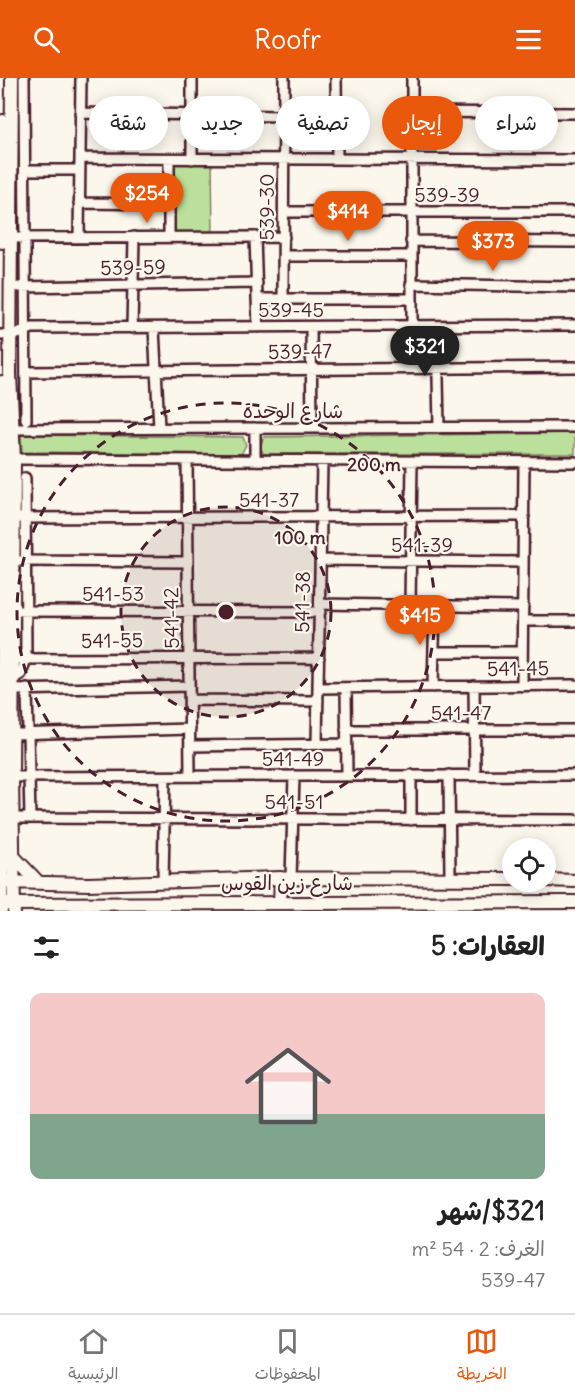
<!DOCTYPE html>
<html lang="ar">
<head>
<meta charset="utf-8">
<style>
  body { margin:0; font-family:Delius,"Playpen Sans Arabic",sans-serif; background:#f2f2f2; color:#222; direction:rtl; height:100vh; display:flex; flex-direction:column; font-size:22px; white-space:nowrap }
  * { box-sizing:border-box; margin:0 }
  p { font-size:20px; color:#767676 }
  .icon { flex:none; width:33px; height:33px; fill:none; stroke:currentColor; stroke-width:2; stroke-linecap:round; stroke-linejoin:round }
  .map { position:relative; height:833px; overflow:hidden; direction:ltr }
  .panel { display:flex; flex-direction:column; background:#fff; flex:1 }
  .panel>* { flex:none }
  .top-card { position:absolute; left:18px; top:18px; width:540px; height:54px; direction:rtl; display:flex; gap:12px }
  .fabs { position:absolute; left:502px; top:760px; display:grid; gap:12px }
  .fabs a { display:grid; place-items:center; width:54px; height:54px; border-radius:50%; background:#fff; box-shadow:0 3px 15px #0003; font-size:30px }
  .price { position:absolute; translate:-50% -51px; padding:0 14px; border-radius:21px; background:#ea580c; color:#fff; font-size:20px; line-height:39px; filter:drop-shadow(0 2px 3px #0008) }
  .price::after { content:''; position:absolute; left:50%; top:36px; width:18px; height:14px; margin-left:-9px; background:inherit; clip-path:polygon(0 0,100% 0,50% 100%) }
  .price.active { background:#222; color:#fff }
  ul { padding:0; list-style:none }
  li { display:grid; align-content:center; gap:12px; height:318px; padding:0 30px }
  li+li { border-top:2px solid #e0e0e0 }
  li span { display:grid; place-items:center; height:186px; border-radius:12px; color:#555 }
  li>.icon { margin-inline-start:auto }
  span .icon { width:108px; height:108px; fill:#fffc; stroke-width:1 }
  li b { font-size:26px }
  h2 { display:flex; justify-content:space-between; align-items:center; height:72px; padding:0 30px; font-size:26px }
  .chip { padding:0 21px; border-radius:27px; background:#fff; box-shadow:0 3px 15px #0003; font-size:21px; line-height:54px }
  .chip.active { background:#ea580c; color:#fff }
  header { display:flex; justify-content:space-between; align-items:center; height:78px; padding:0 30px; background:#ea580c; color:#fff; font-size:27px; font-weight:600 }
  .menu { display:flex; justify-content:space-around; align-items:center; height:84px; border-top:2px solid #e0e0e0; background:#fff; font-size:16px; color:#767676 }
  .menu a { display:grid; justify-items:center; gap:3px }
  .menu .active { color:#ea580c }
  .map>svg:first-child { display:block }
  .green { fill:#bbe09b; stroke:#828063; stroke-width:1.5 }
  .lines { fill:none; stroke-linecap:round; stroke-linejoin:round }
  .minor-casing { stroke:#4a1f2b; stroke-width:14 }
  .major-casing { stroke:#4a1f2b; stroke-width:16 }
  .minor { stroke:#fbf7ec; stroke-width:9 }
  .major { stroke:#fbf7ec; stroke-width:12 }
  .ring { fill:none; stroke:#4a1f2b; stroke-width:3; stroke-dasharray:10 8 }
  .labels { text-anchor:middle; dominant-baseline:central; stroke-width:4.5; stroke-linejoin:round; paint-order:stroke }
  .street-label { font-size:20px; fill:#4a1f2b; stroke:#fbf7ec }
  .centre { fill:#4a1f2b; stroke:#fbf7ec; stroke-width:3 }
  .ring-label { font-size:18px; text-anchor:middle; font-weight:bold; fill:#4a1f2b; stroke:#fbf7ec; stroke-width:4.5; stroke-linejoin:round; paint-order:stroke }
</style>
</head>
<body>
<header><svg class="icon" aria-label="menu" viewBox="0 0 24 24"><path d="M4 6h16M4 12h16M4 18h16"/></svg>Roofr<svg class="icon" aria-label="search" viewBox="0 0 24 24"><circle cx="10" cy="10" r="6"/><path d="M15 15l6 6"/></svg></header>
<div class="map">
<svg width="575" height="833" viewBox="0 0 575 833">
  <rect width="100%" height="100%" fill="#fbf7ec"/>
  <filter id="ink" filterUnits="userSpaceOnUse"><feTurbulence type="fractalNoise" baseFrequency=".0167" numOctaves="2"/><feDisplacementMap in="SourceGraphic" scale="12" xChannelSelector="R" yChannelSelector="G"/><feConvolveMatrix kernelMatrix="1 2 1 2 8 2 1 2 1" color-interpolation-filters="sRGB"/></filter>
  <g filter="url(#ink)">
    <path class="green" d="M 169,81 L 212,81 L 213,160 L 169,159 Z
      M 575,355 L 575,376 L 264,376 L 260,369 L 264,359 Z
      M 21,357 L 243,359 L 246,367 L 241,376 L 22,374 Z"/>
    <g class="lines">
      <defs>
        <path id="minor" d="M 24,0 L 26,342
          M 192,0 L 192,81
          M 336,0 L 337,81
          M 412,34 L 575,35
          M 80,35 L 284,38
          M 80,80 L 575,82
          M 169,81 L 169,159
          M 25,92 L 80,92
          M 79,125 L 169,126
          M 284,134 L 575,134
          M 79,159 L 81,0
          M 255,159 L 258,249
          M 10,160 L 284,159
          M 411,163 L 575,164
          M 284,178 L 412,178
          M 411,206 L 575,209
          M 19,209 L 257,205
          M 257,221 L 412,221
          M 283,221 L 284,0
          M 412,248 L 412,0
          M 437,248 L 439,350
          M 311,249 L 312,350
          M 132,250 L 134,159
          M 154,250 L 159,350
          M 0,257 L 2,257
          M 10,259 L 32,250 L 575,247
          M 26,294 L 575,289
          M 12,351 L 575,349
          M 14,381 L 575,384
          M 187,382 L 190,698
          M 255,382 L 255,350
          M 14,440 L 524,438
          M 321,482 L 523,484
          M 20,483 L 188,484
          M 320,526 L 523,529
          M 410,528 L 412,383
          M 13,533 L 320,534
          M 523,543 L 575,543
          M 434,574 L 522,574
          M 13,581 L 319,580
          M 13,601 L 21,596 L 26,581 L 25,400
          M 474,608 L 475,697
          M 522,608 L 524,384
          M 433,609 L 435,528
          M 318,610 L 575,607
          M 346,610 L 347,698
          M 27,611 L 30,740
          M 13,612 L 189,608
          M 190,622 L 318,623
          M 346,652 L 575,652
          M 13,656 L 190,651
          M 317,666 L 322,383
          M 190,668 L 346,666
          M 449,697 L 450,800
          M 12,699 L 575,697
          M 12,740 L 575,742
          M 411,742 L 411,697
          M 291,800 L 294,698
          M 163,803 L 165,699"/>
        <path id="major" d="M 12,0 L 10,296 L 14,381 L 12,699 L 14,833
          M 2,164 L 3,43
          M 13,778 L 39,805
          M 546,802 L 575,803
          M 7,804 L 88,806 L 281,800 L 513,801
          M 280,824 L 281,800
          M 7,826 L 575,824
          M 1,833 L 4,474 L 2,304"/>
      </defs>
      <use href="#minor" class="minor-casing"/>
      <use href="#major" class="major-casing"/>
      <use href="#minor" class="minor"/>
      <use href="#major" class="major"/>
    </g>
  </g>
  <circle cx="226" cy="534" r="105" fill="#4a1f2b" fill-opacity=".12"/>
  <g class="ring">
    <circle cx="226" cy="534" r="105"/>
    <circle cx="226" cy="534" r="209"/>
  </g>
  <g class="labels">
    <g class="street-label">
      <text x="447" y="116">539-39</text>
      <text transform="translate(266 129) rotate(-90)">539-30</text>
      <text transform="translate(133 189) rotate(-1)">539-59</text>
      <text x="291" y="231">539-45</text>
      <text transform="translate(300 273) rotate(-1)">539-47</text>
      <text x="293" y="332">شارع الوحدة</text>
      <text x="269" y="421">541-37</text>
      <text x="422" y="466">541-39</text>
      <text x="113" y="515">541-53</text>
      <text transform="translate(302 524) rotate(-89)">541-38</text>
      <text transform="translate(171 540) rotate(-91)">541-42</text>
      <text transform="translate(112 562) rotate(-1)">541-55</text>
      <text transform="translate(518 590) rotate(-1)">541-45</text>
      <text x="461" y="634">541-47</text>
      <text x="293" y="680">541-49</text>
      <text x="294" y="723">541-51</text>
      <text x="287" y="804">شارع زين القوس</text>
    </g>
  </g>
  <circle cx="226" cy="534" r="9" class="centre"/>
  <g class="ring-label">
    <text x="374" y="393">200 m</text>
    <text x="300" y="466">100 m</text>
  </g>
</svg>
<div class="fabs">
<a><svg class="icon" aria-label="locate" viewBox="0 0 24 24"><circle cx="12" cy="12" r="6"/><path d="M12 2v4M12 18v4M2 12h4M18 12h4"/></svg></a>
</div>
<b class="price" style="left:147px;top:146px">$254</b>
<b class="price" style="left:348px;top:164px">$414</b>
<b class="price" style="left:493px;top:194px">$373</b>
<b class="price active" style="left:425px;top:299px">$321</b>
<b class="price" style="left:420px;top:568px">$415</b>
<div class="top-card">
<a class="chip">شراء</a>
<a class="chip active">إيجار</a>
<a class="chip">تصفية</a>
<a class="chip">جديد</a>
<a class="chip">شقة</a>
</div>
</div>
<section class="panel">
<h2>العقارات: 5<svg class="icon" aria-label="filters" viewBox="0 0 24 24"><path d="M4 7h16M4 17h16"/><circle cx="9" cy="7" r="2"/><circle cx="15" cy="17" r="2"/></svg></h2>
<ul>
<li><span style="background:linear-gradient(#f6c9c9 65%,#7fa58c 0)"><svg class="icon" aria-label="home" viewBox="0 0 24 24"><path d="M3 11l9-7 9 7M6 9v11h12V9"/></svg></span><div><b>$321/شهر</b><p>الغرف: 2 · 54 m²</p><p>539-47</p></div></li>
</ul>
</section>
<nav class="menu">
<a class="active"><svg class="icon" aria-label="map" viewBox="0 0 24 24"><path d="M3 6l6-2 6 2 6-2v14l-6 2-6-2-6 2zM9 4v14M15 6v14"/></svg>الخريطة</a>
<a><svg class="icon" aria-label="saved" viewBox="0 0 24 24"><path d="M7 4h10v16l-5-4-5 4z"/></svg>المحفوظات</a>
<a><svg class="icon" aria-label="home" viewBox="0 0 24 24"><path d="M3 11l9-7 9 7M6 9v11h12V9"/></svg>الرئيسية</a>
</nav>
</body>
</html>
